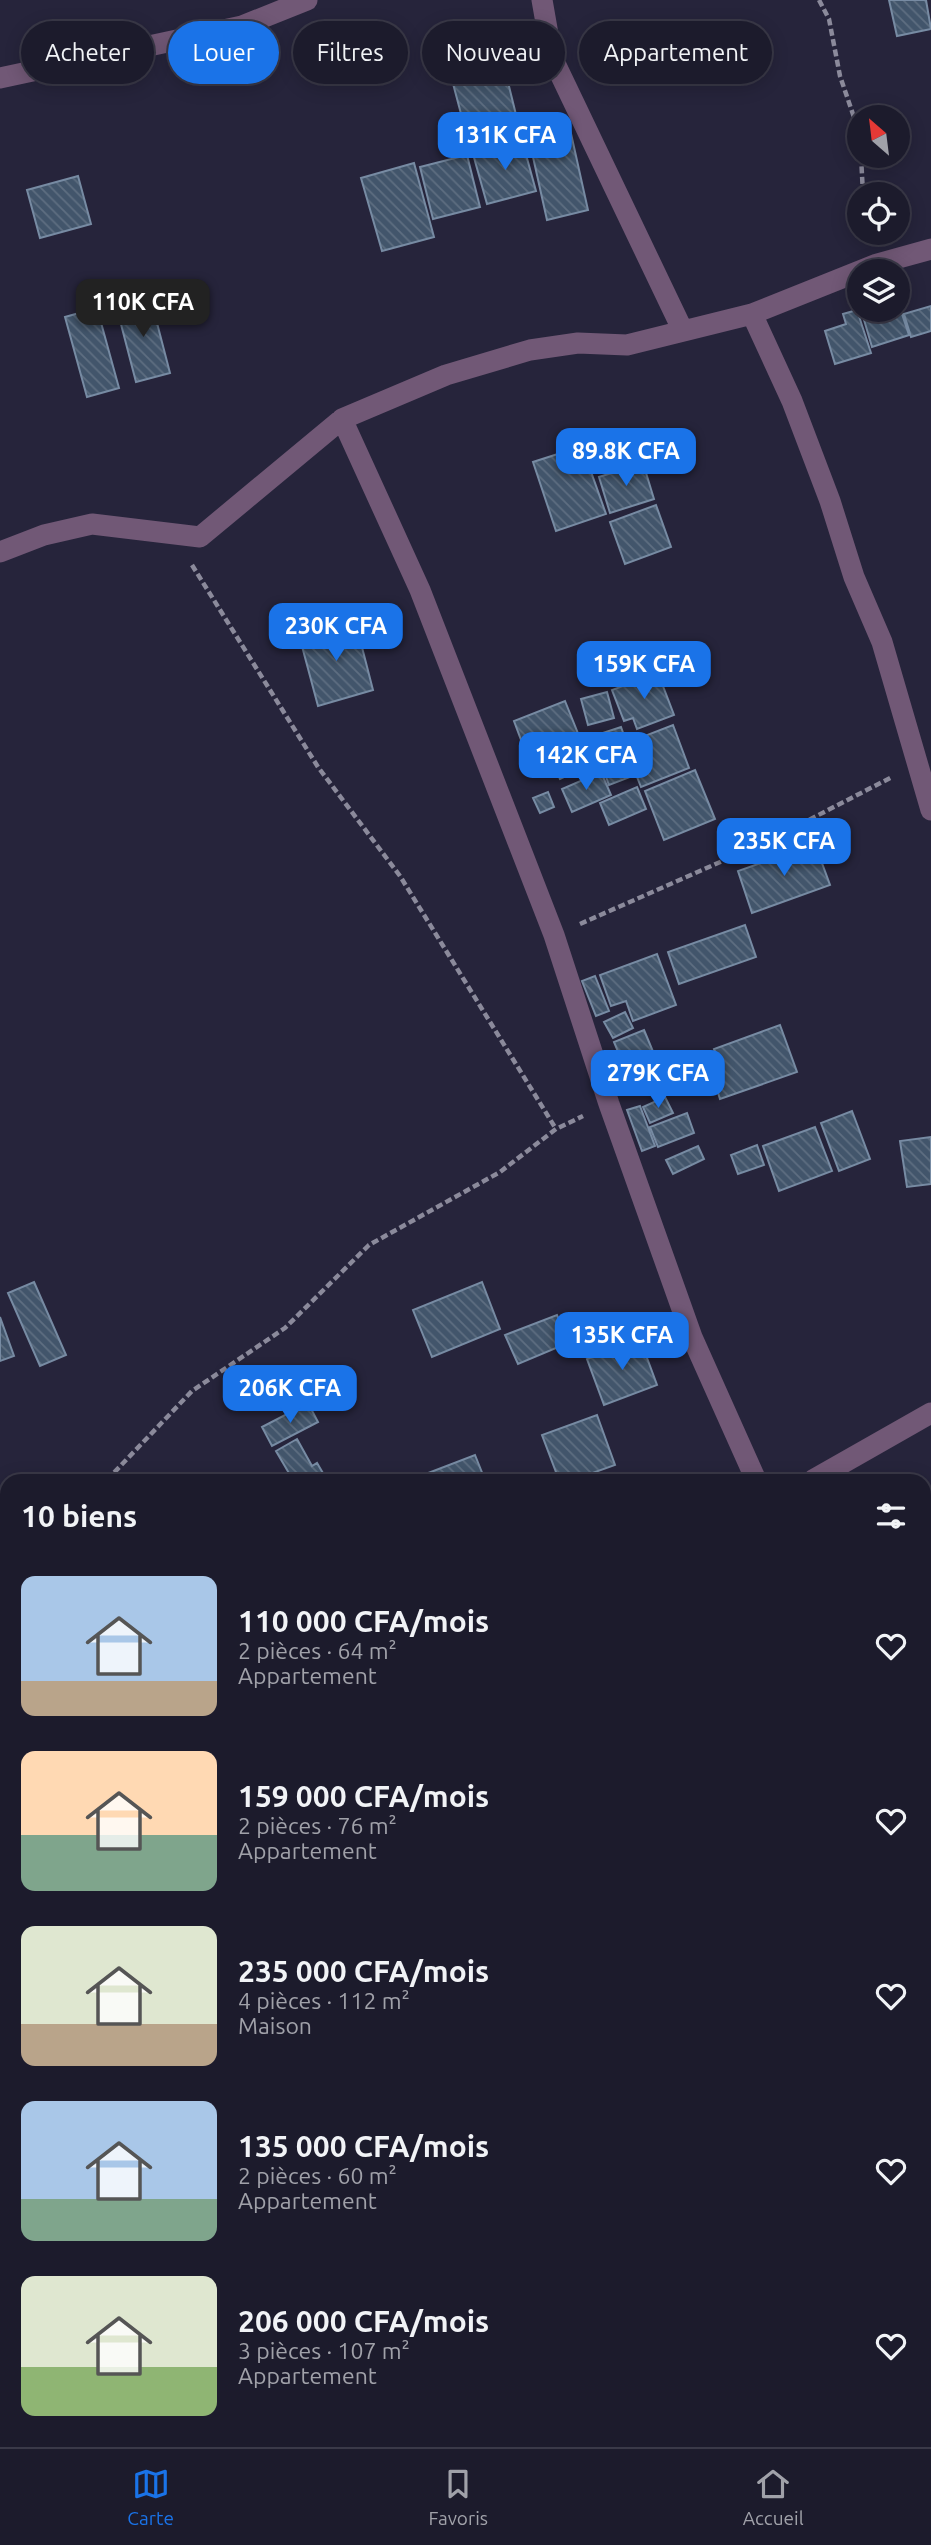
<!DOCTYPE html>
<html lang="fr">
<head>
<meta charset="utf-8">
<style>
  body { margin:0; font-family:Ubuntu,sans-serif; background:#252434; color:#f1f3f6; height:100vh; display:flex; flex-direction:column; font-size:26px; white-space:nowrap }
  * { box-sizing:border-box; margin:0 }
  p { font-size:23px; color:#a0a1a9 }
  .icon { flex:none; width:38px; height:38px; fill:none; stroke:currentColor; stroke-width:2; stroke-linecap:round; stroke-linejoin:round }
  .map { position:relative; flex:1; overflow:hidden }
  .panel { position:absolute; left:0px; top:1474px; width:931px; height:975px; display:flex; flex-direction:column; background:#1c1b2c; border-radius:21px 21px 0 0; box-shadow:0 4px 18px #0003,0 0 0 2px #3a3948 }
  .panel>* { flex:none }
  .guide { position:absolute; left:21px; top:21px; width:889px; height:63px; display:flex; gap:14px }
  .needle { width:46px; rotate:332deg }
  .buttons { position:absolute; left:847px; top:105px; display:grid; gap:14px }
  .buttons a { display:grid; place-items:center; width:63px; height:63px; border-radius:50%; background:#1c1b2c; box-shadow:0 4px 18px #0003,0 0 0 2px #3a3948; font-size:35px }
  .price { position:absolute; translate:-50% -60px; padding:0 16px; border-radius:14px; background:#1a73e8; color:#fff; font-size:23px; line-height:46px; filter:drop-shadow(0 2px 4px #0008) }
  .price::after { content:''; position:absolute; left:50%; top:42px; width:21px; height:16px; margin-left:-10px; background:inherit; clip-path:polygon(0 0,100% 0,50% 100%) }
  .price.on { background:#222; color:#fff }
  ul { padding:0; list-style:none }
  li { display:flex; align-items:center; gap:21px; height:175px; padding:0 21px }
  li span { display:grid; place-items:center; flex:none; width:196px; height:140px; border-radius:14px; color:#555 }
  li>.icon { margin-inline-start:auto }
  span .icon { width:84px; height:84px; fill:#fffc; stroke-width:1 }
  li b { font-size:30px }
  h2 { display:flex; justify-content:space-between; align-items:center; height:84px; padding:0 21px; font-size:30px }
  .pill { padding:0 24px; border-radius:32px; background:#1c1b2c; box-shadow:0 4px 18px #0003,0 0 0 2px #3a3948; font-size:24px; line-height:63px }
  .pill.on { background:#1a73e8; color:#fff }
  .tab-bar { display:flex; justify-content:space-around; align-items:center; height:98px; border-top:2px solid #3a3948; background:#1c1b2c; font-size:19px; color:#a0a1a9 }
  .tab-bar a { display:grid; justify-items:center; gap:4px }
  .tab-bar .on { color:#1a73e8 }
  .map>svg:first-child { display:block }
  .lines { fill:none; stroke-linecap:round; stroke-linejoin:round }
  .stream { stroke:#15849f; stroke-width:10 }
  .building { fill:url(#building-back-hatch); stroke:#778ba3; stroke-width:2 }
  .path { stroke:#8b8a9b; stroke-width:4.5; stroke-dasharray:7 3.5; stroke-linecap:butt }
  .street { stroke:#715876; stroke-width:21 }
</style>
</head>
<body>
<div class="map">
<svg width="931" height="2447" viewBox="0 0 931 2447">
  <defs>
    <pattern id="building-back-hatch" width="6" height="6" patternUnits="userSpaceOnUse" patternTransform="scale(1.75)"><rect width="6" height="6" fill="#42556b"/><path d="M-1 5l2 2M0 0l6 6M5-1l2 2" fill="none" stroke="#5e6e81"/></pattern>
  </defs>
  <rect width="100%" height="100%" fill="#26243b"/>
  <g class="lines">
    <path class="stream" d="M 924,1645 L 931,1621
      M 924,1813 L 931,1828
      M 924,1933 L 931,1917
      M 15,2447 L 25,2441"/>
  </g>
  <path class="building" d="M 889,0 L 926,0 L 931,29 L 897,36 Z
    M 503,62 L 520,131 L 469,144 L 451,76 Z
    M 570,129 L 588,210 L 547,220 L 529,139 Z
    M 522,140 L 536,191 L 487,204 L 473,154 Z
    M 467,155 L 480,207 L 433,219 L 420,167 Z
    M 414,163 L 434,237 L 382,251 L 361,178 Z
    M 78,176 L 91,224 L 40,238 L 27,190 Z
    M 150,296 L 170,373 L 136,382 L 116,305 Z
    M 898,302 L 909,335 L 872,347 L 862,313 L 873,310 L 898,310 Z
    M 931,306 L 931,331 L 911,337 L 904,314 Z
    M 97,308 L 119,388 L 87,397 L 65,317 Z
    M 857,310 L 871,353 L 835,364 L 825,331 L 846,324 L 843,314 Z
    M 564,452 L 566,458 L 584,452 L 606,514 L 556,531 L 533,462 Z
    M 643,463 L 654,499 L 610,513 L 599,477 Z
    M 656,505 L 671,547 L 625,564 L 610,522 Z
    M 355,620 L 373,690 L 318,706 L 299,635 Z
    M 658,673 L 674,715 L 637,729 L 633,718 L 624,721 L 612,690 Z
    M 607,692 L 614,718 L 588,725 L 581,699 Z
    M 565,701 L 579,736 L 527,756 L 514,721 Z
    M 673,725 L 689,768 L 641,787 L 624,744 Z
    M 621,727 L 625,738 L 597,747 L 594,736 Z
    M 619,750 L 630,777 L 609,785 L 599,758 Z
    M 572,755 L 579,770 L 560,779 L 553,764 Z
    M 695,770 L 715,819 L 664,840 L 645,791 Z
    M 601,772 L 611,795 L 572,812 L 562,789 Z
    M 637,787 L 646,809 L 609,825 L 600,803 Z
    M 548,792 L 554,807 L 540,813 L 533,798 Z
    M 815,844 L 830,885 L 752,913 L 738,871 Z
    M 745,925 L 756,957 L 679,984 L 668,952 Z
    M 657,954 L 676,1005 L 633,1021 L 626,1001 L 611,1006 L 600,975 Z
    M 595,976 L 609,1011 L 596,1016 L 582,981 Z
    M 625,1012 L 633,1028 L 613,1038 L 604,1022 Z
    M 780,1025 L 797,1072 L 720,1099 L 712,1074 L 722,1070 L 714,1049 Z
    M 644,1030 L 654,1054 L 624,1066 L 614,1042 Z
    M 665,1097 L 673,1113 L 650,1123 L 643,1107 Z
    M 640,1106 L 655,1146 L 642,1151 L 627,1110 Z
    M 852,1111 L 870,1159 L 839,1171 L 821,1123 Z
    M 687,1113 L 694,1133 L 658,1147 L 650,1127 Z
    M 815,1127 L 832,1171 L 779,1191 L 763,1146 Z
    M 931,1137 L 931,1184 L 907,1187 L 900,1141 Z
    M 757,1145 L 764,1165 L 738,1174 L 731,1155 Z
    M 698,1146 L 704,1159 L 673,1174 L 666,1160 Z
    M 34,1282 L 66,1355 L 40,1366 L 8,1293 Z
    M 482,1282 L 500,1329 L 432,1357 L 413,1310 Z
    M 557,1315 L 568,1343 L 518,1364 L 505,1335 Z
    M 0,1317 L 14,1356 L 0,1361 Z
    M 640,1339 L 657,1385 L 604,1405 L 587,1359 Z
    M 308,1403 L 318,1422 L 272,1446 L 262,1427 Z
    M 597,1415 L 615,1465 L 573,1480 L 559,1480 L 542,1435 Z
    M 297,1439 L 312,1466 L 317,1463 L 327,1480 L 293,1480 L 276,1451 Z
    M 475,1455 L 485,1480 L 410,1480 Z"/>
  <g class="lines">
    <path class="path" d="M 819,0 L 829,19 L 840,76 L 859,132
      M 861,156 L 863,194
      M 192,565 L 318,767 L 400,876 L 556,1129
      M 580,924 L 770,840 L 892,777
      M 107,1480 L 192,1391 L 285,1328 L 369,1245 L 500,1172 L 556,1129 L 583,1116
      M 0,1560 L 7,1559"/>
    <path class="street" d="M 542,0 L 552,57 L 683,331
      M 0,78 L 242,26 L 307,0
      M 752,314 L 792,401 L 830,501 L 854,577 L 882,642 L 931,810
      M 342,419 L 420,590 L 554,935 L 609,1104 L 692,1337 L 756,1480
      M 0,552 L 44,535 L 92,524 L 200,537 L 342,419 L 446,375 L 530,350 L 578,343 L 627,345 L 752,314 L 877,264 L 931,249
      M 813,1480 L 931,1413
      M 0,1938 L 7,1933"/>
  </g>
</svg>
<div class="buttons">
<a><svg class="needle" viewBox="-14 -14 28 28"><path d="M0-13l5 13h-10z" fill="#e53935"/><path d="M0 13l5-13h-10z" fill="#a0a1a9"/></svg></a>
<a><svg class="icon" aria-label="locate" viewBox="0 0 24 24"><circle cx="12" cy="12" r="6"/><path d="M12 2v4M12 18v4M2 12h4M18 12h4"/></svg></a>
<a><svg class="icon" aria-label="layers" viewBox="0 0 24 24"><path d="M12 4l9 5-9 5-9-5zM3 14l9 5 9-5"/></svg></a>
</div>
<b class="price" style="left:505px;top:172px">131K CFA</b>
<b class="price on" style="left:143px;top:339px">110K CFA</b>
<b class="price" style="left:626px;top:488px">89.8K CFA</b>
<b class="price" style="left:336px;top:663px">230K CFA</b>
<b class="price" style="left:644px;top:701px">159K CFA</b>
<b class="price" style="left:586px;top:792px">142K CFA</b>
<b class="price" style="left:784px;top:878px">235K CFA</b>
<b class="price" style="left:658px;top:1110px">279K CFA</b>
<b class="price" style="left:622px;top:1372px">135K CFA</b>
<b class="price" style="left:290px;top:1425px">206K CFA</b>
<div class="guide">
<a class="pill">Acheter</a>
<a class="pill on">Louer</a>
<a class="pill">Filtres</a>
<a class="pill">Nouveau</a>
<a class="pill">Appartement</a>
</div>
<section class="panel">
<h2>10 biens<svg class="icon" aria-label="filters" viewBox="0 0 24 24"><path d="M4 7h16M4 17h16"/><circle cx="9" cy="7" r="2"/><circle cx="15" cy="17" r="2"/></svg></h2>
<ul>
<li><span style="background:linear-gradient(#a9c7e8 75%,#b9a48a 0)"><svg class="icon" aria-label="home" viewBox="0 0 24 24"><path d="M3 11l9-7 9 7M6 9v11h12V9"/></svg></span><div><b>110 000 CFA/mois</b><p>2 pièces · 64 m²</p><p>Appartement</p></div><svg class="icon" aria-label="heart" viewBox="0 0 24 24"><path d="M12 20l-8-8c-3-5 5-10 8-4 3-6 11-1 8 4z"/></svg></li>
<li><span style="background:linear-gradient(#ffd9b3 60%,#7fa58c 0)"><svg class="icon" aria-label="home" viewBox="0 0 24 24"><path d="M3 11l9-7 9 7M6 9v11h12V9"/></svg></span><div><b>159 000 CFA/mois</b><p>2 pièces · 76 m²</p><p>Appartement</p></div><svg class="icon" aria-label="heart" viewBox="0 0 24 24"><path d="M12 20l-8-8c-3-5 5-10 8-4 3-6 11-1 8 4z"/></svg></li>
<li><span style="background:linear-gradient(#dfe7d0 70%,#b9a48a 0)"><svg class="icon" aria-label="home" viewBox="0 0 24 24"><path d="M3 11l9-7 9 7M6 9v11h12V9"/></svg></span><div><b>235 000 CFA/mois</b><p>4 pièces · 112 m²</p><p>Maison</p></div><svg class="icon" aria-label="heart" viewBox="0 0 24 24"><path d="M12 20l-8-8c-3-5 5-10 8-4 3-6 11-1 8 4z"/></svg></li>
<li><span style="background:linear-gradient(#a9c7e8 70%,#7fa58c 0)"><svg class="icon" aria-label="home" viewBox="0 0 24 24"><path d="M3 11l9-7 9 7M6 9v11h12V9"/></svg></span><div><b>135 000 CFA/mois</b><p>2 pièces · 60 m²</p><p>Appartement</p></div><svg class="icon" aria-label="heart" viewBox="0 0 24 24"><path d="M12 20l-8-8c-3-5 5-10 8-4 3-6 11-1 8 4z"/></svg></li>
<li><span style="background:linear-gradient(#dfe7d0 65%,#8fb573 0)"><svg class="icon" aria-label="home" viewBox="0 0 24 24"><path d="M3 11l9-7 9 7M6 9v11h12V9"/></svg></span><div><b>206 000 CFA/mois</b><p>3 pièces · 107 m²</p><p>Appartement</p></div><svg class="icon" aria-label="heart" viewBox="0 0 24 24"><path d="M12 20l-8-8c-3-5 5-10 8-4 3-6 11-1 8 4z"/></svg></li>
</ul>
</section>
</div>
<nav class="tab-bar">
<a class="on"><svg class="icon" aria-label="map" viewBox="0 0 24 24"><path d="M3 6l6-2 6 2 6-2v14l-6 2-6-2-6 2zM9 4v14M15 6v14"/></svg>Carte</a>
<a><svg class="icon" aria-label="saved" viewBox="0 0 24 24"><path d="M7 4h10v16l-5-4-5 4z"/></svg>Favoris</a>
<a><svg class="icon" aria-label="home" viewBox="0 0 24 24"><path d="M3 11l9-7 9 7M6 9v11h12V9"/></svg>Accueil</a>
</nav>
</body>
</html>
